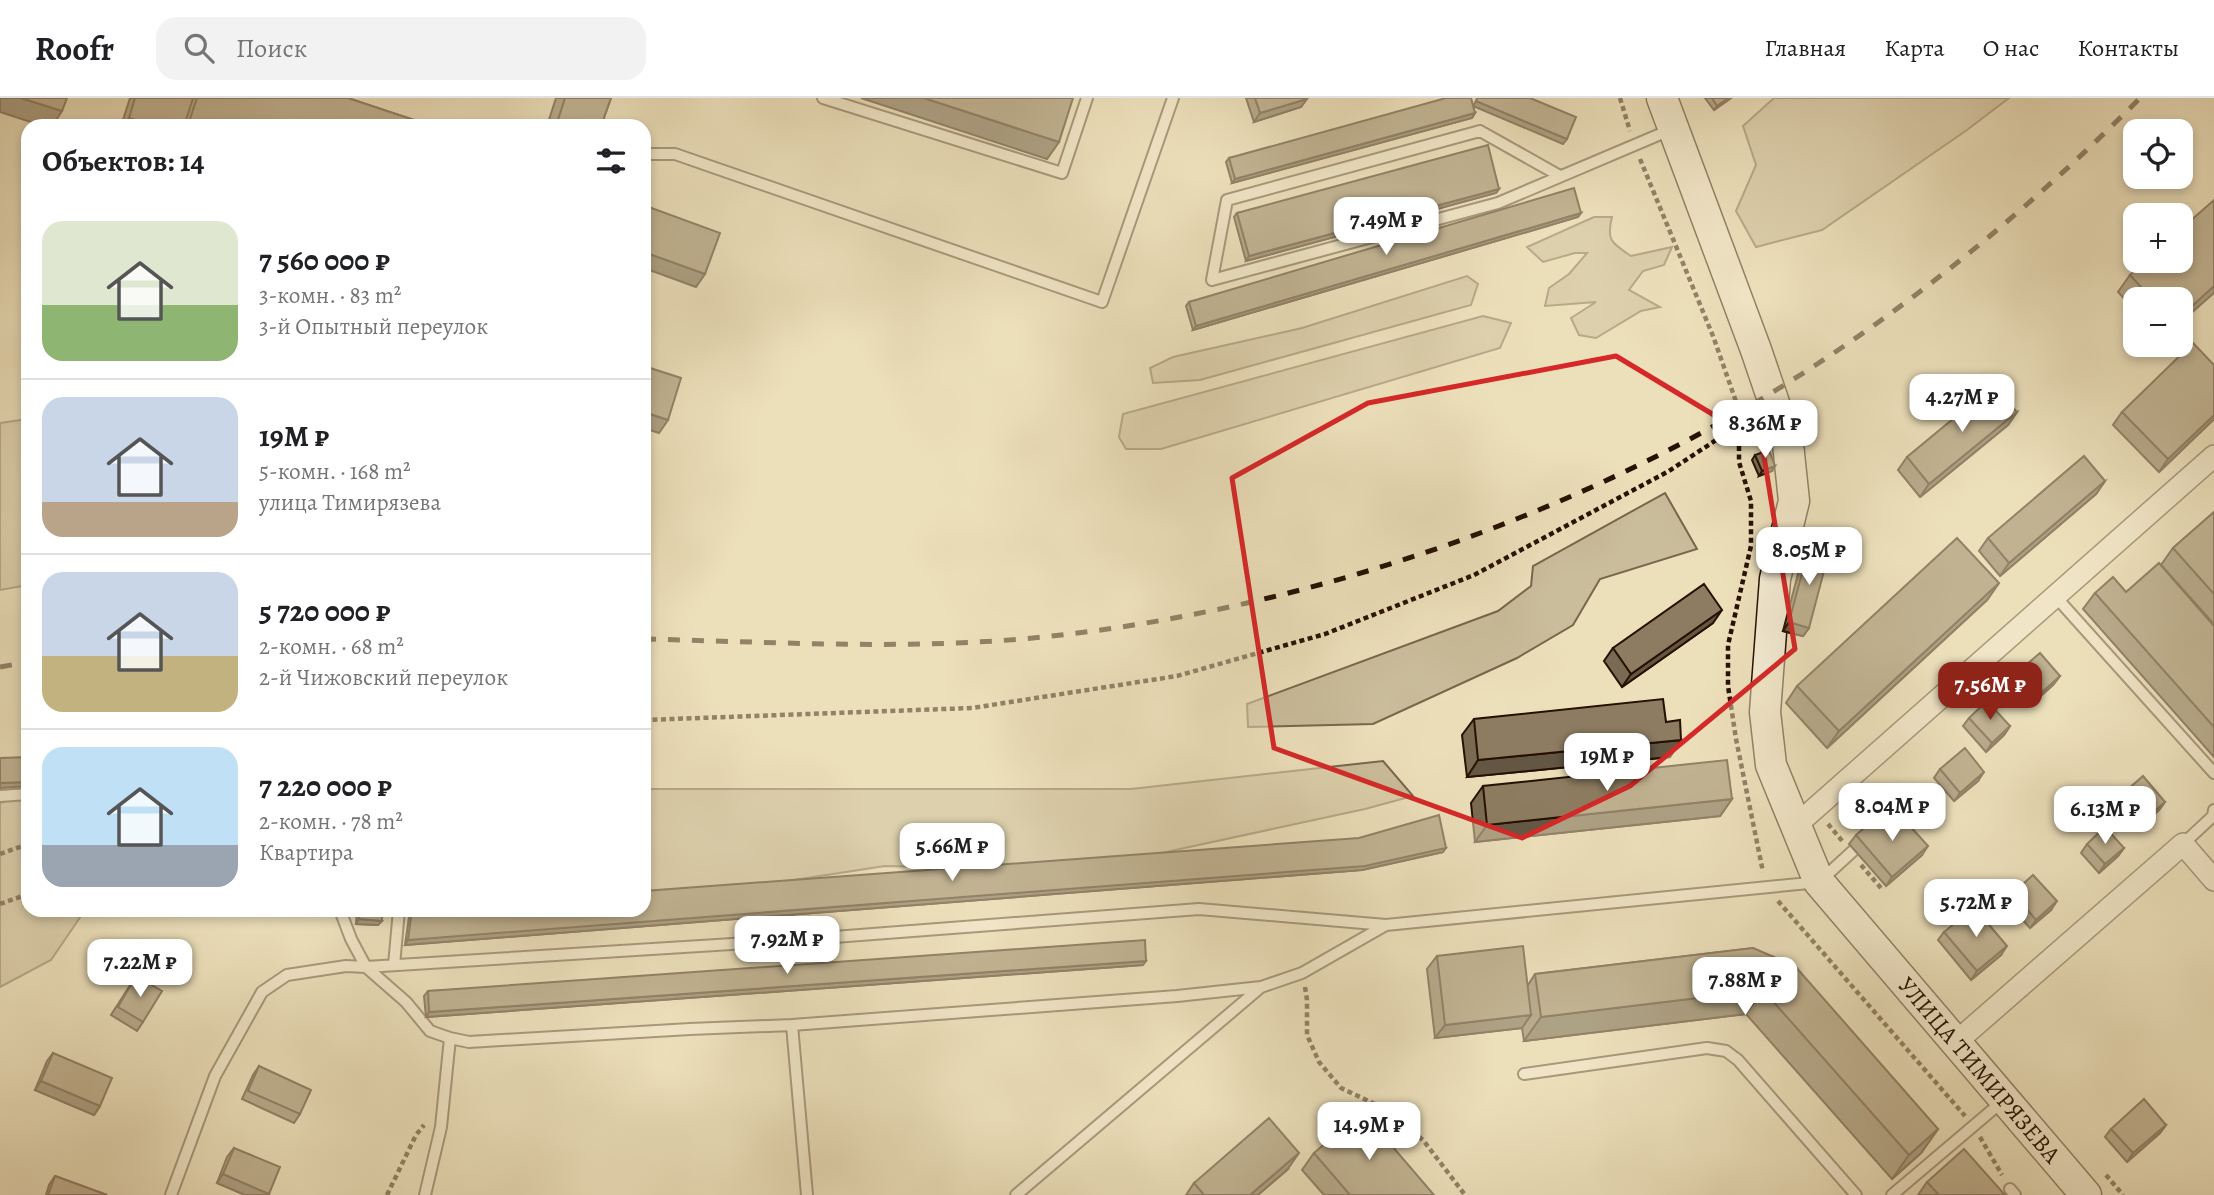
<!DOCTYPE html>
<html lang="ru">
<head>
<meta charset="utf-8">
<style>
  body { margin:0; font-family:Alegreya,serif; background:#f2f2f2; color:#202124; height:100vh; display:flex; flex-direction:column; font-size:26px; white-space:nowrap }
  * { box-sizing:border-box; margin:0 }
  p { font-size:23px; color:#757577 }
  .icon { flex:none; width:38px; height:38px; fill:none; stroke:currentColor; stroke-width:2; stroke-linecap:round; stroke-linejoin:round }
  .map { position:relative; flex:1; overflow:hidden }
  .side { position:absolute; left:21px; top:21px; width:630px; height:798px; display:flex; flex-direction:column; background:#fff; border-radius:21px; box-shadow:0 4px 10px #0003 }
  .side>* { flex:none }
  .controls { position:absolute; left:2123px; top:21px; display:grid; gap:14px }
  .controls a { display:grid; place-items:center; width:70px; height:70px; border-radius:14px; background:#fff; box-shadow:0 4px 10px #0003; font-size:35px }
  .price { position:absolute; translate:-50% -60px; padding:0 16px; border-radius:14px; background:#fff; color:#222; font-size:23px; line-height:46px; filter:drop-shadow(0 2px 4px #0008) }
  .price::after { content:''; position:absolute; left:50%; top:42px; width:21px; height:16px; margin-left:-10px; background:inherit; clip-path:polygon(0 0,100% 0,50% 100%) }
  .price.active { background:#8f2418; color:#fff }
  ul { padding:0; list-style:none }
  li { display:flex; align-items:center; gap:21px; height:175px; padding:0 21px }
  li+li { border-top:2px solid #e0e0e0 }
  li span { display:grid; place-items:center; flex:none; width:196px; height:140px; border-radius:21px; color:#555 }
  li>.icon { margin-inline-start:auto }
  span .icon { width:84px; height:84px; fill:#fffc; stroke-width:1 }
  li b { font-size:30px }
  h2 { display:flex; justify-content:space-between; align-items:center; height:84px; padding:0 21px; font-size:30px }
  header { display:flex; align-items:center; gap:42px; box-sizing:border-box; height:98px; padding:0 35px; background:#fff; border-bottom:2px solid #e0e0e0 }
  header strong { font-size:33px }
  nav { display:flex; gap:38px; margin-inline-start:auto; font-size:24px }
  .search { width:490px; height:63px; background:#f2f2f2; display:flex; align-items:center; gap:18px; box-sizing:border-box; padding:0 24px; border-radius:21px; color:#757577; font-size:26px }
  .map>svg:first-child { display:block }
  .green { fill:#cabd9b; stroke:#78664e; stroke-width:2 }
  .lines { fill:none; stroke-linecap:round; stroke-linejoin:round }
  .lane-casing { stroke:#58442f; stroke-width:14 }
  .street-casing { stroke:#58442f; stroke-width:24 }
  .secondary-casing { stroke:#261000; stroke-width:33 }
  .path { stroke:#261000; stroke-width:4.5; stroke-dasharray:5 3.5; stroke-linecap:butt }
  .lane { stroke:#f3ebd3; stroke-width:10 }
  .street { stroke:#f3ebd3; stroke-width:21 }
  .secondary { stroke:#f3ebd3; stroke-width:30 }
  .rail { stroke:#261000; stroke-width:5; stroke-dasharray:12 12; stroke-linecap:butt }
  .wall { fill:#796b53; stroke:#261000; stroke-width:2 }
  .shaded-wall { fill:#635744; stroke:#261000; stroke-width:2 }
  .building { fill:#8d7c61; stroke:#261000; stroke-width:2 }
  .marked { fill:none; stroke:#d62828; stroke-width:5; stroke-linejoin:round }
  .labels { text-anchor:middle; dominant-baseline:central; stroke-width:6; stroke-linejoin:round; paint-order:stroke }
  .street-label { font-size:24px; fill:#261000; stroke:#f3ebd3 }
</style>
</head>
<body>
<header>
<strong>Roofr</strong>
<div class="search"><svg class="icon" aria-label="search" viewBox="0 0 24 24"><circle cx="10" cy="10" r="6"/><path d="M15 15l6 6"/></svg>Поиск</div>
<nav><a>Главная</a><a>Карта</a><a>О нас</a><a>Контакты</a></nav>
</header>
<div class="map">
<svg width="2214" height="1097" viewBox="0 0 2214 1097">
  <rect width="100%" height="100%" fill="#ece0bb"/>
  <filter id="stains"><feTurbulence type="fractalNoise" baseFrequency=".00286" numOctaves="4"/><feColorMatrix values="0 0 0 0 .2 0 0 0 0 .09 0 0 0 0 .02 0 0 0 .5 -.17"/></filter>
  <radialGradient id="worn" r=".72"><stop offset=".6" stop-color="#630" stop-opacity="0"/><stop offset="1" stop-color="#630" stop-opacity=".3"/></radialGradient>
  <path class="green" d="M 1774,0 L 2009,0 L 1967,32 L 1822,132 L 1756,149 L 1736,113 L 1756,67 L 1743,28 Z
    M 1594,119 L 1612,119 C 1606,143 1612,145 1631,158 L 1672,149 L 1664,167 L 1643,173 L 1629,192 L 1660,209 L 1641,213 L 1596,240 L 1579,237 L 1571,220 L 1596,204 L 1545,208 L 1549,190 L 1569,176 L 1587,155 L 1575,155 L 1543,164 L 1527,149 Z
    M 1467,178 L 1478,186 L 1471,207 L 1200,282 L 1153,285 L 1150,270 L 1173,259 L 1302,230 Z
    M 1483,218 L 1511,225 L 1500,250 L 1161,351 L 1126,351 L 1119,339 L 1123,316 Z
    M 28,321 L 28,487 L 0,492 L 0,325 Z
    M 1665,395 L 1697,451 L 1600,481 L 1573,527 L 1517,560 L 1373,626 L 1248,629 L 1247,606 L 1498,513 L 1531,488 L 1533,468 Z
    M 1383,663 L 1413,698 L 1365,711 L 1143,759 L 1059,773 L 885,768 L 644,805 L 644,691 L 1131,691 Z
    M 28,695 L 28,812 L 85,812 L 51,862 L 0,889 L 0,705 Z"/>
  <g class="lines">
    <defs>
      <path id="lane" d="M 823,0 L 1062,75 L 1087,0
        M 644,56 L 675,56 L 1102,204 L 1173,0
        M 1560,78 L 1480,33 L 1227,102 L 1212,182 L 1498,105 L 1670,32
        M 2055,498 L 2214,675
        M 0,698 L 28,696
        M 2183,746 L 2213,718 L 2214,712
        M 340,812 L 351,841 L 366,869 L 406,904 L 430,933 L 450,940 L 469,944 L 690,931 L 792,927 L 1177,898 L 1261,889 L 1302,875 L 1386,827
        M 394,867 L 399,812
        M 792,927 L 807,1097
        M 1524,976 L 1707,950 L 1726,953 L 1738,962 L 1856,1097
        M 2010,1091 L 2015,1097
        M 171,1097 L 215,978 L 262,894 L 287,877 L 346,868 L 366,869 L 795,842 L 1199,811 L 1386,827 L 1819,784 L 1854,752
        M 425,1097 L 441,1029 L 450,940
        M 1016,1097 L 1261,889
        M 1892,1097 L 2004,1002"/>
      <path id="street" d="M 1794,729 L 2214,358
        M 1955,945 L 2183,746 L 2214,782"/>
      <g id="secondary">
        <path id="s1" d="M 1662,0 L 1756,252 L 1788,346 L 1794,403 L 1775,481 L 1765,614 L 1771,667 L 1819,784 L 2086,1097"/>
      </g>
    </defs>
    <use href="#lane" class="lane-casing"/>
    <use href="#street" class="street-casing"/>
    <use href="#secondary" class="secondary-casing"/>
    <path class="path" d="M 1620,0 L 1630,33
      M 1640,61 L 1713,238 L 1739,312 L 1739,364 L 1751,403 L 1751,448 L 1728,547 L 1728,588 L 1736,641 L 1763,774
      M 644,622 L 972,610 L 1177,578 L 1325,536 L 1474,477 L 1669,373 L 1739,327
      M 1828,726 L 1843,744
      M 0,756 L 28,746
      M 1861,767 L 1881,790
      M 1778,803 L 1965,1018
      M 0,806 L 28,796
      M 1305,889 L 1307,902 L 1307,937 L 1319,964 L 1341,990 L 1381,1009 L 1423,1042 L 1465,1097
      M 1980,1039 L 2002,1077
      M 2106,1077 L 2123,1097
      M 387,1097 L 416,1037 L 424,1027"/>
    <use href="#lane" class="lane"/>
    <use href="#street" class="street"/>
    <use href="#secondary" class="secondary"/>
    <path class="rail" d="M 644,541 C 773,544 904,552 1033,540 C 1289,515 1553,427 1773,294 C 1907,212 2029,112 2140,0
      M 0,569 L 28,564"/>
  </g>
  <path class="wall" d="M 130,0 L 348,0 L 432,28 L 121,28 Z
    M 556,0 L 611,0 L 601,28 L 547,28 Z
    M 1246,0 L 1307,0 L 1301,9 L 1254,24 Z
    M 1705,0 L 1731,0 L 1714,12 Z
    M 1475,15 L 1472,20 L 1232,85 L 1226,64 L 1229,60 Z
    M 1499,91 L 1496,95 L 1246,163 L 1234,119 L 1237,115 Z
    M 1581,115 L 1578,119 L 1193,232 L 1186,208 L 1189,204 Z
    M 2130,177 L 2180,201 L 2135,201 L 2135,213 L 2118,194 Z
    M 2017,314 L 2008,327 L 1920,399 L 1898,372 L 1907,359 Z
    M 2122,314 L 2214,321 L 2159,374 L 2113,327 Z
    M 1755,357 L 1772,373 L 1759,378 L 1752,362 Z
    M 2105,383 L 2096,396 L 2000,478 L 1979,453 L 1988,440 Z
    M 2214,414 L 2214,526 L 2161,467 L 2173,450 Z
    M 1809,449 L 1809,530 L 1803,538 L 1783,533 L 1803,457 Z
    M 1999,485 L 1987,502 L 1827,650 L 1786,605 L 1797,588 Z
    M 2126,494 L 2214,528 L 2214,659 L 2083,511 L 2095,495 Z
    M 1713,525 L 1622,589 L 1604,563 L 1613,550 Z
    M 2020,572 L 2060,578 L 2053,587 L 2034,604 L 2014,581 Z
    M 1969,620 L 2010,628 L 2004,637 L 1986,654 L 1963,628 Z
    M 1474,621 L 1666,624 L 1681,642 L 1670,659 L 1467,679 L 1462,637 Z
    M 1940,671 L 1978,683 L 1954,703 L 1934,680 Z
    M 1483,688 L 1732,701 L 1720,718 L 1475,744 L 1471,705 Z
    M 2120,698 L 2165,704 L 2159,712 L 2136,732 L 2114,707 Z
    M 1889,727 L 1922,757 L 1886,788 L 1849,746 L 1856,737 Z
    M 2087,746 L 2124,750 L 2118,758 L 2099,775 L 2081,755 Z
    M 1443,754 L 1362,772 L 405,847 L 410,812 L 644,812 Z
    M 2013,795 L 2051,812 L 2030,830 L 2006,804 Z
    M 357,812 L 382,812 L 378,827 L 356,826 Z
    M 1944,834 L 2001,857 L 1971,882 L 1938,842 Z
    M 1753,850 L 1938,1031 L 1921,1055 L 1892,1081 L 1746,916 L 1524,943 L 1522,930 L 1435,940 L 1427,871 L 1437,858 L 1528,887 L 1535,876 Z
    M 1143,867 L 426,919 L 424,898 L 428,893 Z
    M 136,878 L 143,924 L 137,933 L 111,917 Z
    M 53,955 L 100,1008 L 94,1017 L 35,992 L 47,963 Z
    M 259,968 L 300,1016 L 294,1025 L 242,1001 L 253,977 Z
    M 2166,1027 L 2160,1035 L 2127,1064 L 2105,1039 L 2111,1031 Z
    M 234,1050 L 268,1097 L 245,1097 L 217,1085 L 227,1059 Z
    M 1314,1055 L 1434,1097 L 1324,1097 L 1302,1072 Z
    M 1287,1072 L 1257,1097 L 1186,1097 L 1194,1085 Z
    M 55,1078 L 107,1097 L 46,1097 L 49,1087 Z
    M 1927,1084 L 2005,1097 L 1918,1097 Z"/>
  <path class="shaded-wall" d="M 0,0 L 21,0 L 62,13 L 52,28 L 43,28 L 0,14 Z
    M 861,0 L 924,0 L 1059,44 L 1047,61 Z
    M 1728,0 L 1731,0 L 1714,12 L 1717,8 Z
    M 1307,1 L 1301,9 L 1254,24 L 1260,15 Z
    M 1476,3 L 1567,41 L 1563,46 L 1473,8 Z
    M 1475,15 L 1472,20 L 1232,85 L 1235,81 Z
    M 129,20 L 153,28 L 123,28 Z
    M 1499,91 L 1496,95 L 1246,163 L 1249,158 Z
    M 1581,115 L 1578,119 L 1193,232 L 1196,228 Z
    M 644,154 L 705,176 L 696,189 L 644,170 Z
    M 2214,188 L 2214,195 L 2180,225 L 2180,219 Z
    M 644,314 L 668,322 L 659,335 L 644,330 Z
    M 2017,314 L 2008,327 L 1920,399 L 1929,386 Z
    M 2214,317 L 2214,321 L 2159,374 L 2168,361 Z
    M 1775,368 L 1772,373 L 1759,378 L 1762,373 Z
    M 2105,383 L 2096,396 L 2000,478 L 2009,465 Z
    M 1999,485 L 1987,502 L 1827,650 L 1839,633 Z
    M 1722,512 L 1713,525 L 1622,589 L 1631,576 Z
    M 1789,524 L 1809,530 L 1803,538 L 1783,533 Z
    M 2060,578 L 2053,587 L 2034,604 L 2041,595 Z
    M 2010,628 L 2004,637 L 1986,654 L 1992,645 Z
    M 1681,642 L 1670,659 L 1467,679 L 1478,662 Z
    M 1984,674 L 1978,683 L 1954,703 L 1960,695 Z
    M 28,684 L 28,688 L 0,690 L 0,685 Z
    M 1732,701 L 1720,718 L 1475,744 L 1487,727 Z
    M 2165,704 L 2159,712 L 2136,732 L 2142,724 Z
    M 1928,748 L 1922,757 L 1886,788 L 1892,779 Z
    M 1446,750 L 1443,754 L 1362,772 L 405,847 L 408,842 Z
    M 2124,750 L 2118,758 L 2099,775 L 2105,766 Z
    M 2057,803 L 2051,812 L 2030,830 L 2036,822 Z
    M 359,821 L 382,823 L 378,827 L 356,826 Z
    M 2007,848 L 2001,857 L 1971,882 L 1977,873 Z
    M 1146,863 L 1143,867 L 426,919 L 429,914 Z
    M 1763,892 L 1746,916 L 1524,943 L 1541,919 Z
    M 1531,917 L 1522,930 L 1435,940 L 1445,927 Z
    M 41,983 L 100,1008 L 94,1017 L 35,992 Z
    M 2166,1027 L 2160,1035 L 2127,1064 L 2133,1055 Z
    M 1938,1031 L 1921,1055 L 1892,1081 L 1909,1057 Z
    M 1299,1055 L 1287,1072 L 1258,1097 L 1250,1097 Z
    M 223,1076 L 269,1096 L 268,1097 L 245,1097 L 217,1085 Z"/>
  <path class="building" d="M 21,0 L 67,0 L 62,13 Z
    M 135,0 L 193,0 L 184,28 L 153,28 L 129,20 Z
    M 197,0 L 348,0 L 432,28 L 193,28 L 188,27 Z
    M 565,0 L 611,0 L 601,28 L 556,28 Z
    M 924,0 L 1073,0 L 1059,44 Z
    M 1255,0 L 1307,0 L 1307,1 L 1260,15 Z
    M 1446,0 L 1471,0 L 1475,15 L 1235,81 L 1229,60 Z
    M 1477,0 L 1530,0 L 1576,19 L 1567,41 L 1476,3 Z
    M 1712,0 L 1728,0 L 1717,8 Z
    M 1488,47 L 1499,91 L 1249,158 L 1237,115 Z
    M 1574,90 L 1581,115 L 1196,228 L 1189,204 Z
    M 2214,102 L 2214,188 L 2180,219 L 2180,201 L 2152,201 L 2130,177 L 2146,163 L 2180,163 L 2180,132 Z
    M 646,108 L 720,135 L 705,176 L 644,154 L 644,114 Z
    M 2193,245 L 2214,267 L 2214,317 L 2168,361 L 2122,314 Z
    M 644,268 L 681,280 L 668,322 L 644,314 Z
    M 1994,287 L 2017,314 L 1929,386 L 1907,359 Z
    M 1769,352 L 1775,368 L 1762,373 L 1755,357 Z
    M 2084,358 L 2105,383 L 2009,465 L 1988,440 Z
    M 2214,414 L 2214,496 L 2173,450 Z
    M 1957,440 L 1999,485 L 1839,633 L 1797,588 Z
    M 1809,449 L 1829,454 L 1809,530 L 1789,524 Z
    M 2159,465 L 2214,528 L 2214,629 L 2095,495 L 2113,479 L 2126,494 Z
    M 1704,486 L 1722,512 L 1631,576 L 1613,550 Z
    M 2040,555 L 2060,578 L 2041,595 L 2020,572 Z
    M 1663,601 L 1666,624 L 1680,622 L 1681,642 L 1478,662 L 1474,621 Z
    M 1987,603 L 2010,628 L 1992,645 L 1969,620 Z
    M 1965,650 L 1984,674 L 1960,695 L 1940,671 Z
    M 28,659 L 28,684 L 0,685 L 0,660 Z
    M 1727,662 L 1732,701 L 1487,727 L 1483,688 Z
    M 2143,678 L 2165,704 L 2142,724 L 2120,698 Z
    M 1880,716 L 1889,727 L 1900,717 L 1928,748 L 1892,779 L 1856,737 Z
    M 1439,717 L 1446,750 L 1365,768 L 408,842 L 412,812 L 644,812 L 644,793 L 1359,740 Z
    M 2105,729 L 2124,750 L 2105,766 L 2087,746 Z
    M 2033,777 L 2057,803 L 2036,822 L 2013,795 Z
    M 1974,809 L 2007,848 L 1977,873 L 1944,834 Z
    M 360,812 L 382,812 L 382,823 L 359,821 Z
    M 1145,842 L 1146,863 L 429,914 L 428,893 Z
    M 1523,848 L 1531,917 L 1445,927 L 1437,858 Z
    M 1753,850 L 1795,868 L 1938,1031 L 1909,1057 L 1763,892 L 1541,919 L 1535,876 Z
    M 136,878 L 162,893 L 143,924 L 118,909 Z
    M 53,955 L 112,980 L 100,1008 L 41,983 Z
    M 259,968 L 311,992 L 300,1016 L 248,993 Z
    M 2144,1001 L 2166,1027 L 2133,1055 L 2111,1031 Z
    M 1362,1013 L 1434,1097 L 1350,1097 L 1314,1055 Z
    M 1269,1020 L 1299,1055 L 1250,1097 L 1204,1097 L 1194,1085 Z
    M 234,1050 L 280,1069 L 269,1096 L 223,1076 Z
    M 1964,1051 L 2005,1097 L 1939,1097 L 1927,1084 Z
    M 55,1078 L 107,1097 L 48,1097 Z"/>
  <path d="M0 0H2214V1097H0ZM 1616,258 L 1762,346 L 1795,551 L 1630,688 L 1522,740 L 1274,650 L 1232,380 L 1368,305 Z" fill="#ece0bb" fill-opacity=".55" fill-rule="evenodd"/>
  <path class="marked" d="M 1616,258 L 1762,346 L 1795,551 L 1630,688 L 1522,740 L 1274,650 L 1232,380 L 1368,305 Z"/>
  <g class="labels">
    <g class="street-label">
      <text stroke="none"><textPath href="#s1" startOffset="1066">УЛИЦА ТИМИРЯЗЕВА</textPath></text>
    </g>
  </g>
  <rect width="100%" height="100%" filter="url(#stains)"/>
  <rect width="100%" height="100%" fill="url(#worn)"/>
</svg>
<div class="controls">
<a><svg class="icon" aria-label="locate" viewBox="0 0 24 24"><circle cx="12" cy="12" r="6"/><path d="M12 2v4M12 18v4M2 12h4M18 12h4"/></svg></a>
<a>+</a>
<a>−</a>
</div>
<b class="price" style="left:1386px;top:159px">7.49M ₽</b>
<b class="price" style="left:1962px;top:336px">4.27M ₽</b>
<b class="price" style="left:1765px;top:362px">8.36M ₽</b>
<b class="price" style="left:1809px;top:489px">8.05M ₽</b>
<b class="price active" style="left:1990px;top:624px">7.56M ₽</b>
<b class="price" style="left:1607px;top:695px">19M ₽</b>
<b class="price" style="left:1892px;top:745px">8.04M ₽</b>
<b class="price" style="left:2105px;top:748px">6.13M ₽</b>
<b class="price" style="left:952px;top:785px">5.66M ₽</b>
<b class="price" style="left:1976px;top:841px">5.72M ₽</b>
<b class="price" style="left:787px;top:878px">7.92M ₽</b>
<b class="price" style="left:140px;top:901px">7.22M ₽</b>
<b class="price" style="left:1745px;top:919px">7.88M ₽</b>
<b class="price" style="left:1369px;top:1064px">14.9M ₽</b>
<section class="side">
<h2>Объектов: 14<svg class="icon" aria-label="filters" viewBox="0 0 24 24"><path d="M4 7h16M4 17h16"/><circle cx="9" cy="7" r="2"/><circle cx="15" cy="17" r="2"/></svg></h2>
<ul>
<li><span style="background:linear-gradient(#dfe7d0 60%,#8fb573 0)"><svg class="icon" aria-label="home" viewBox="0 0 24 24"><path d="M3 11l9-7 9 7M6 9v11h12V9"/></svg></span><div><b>7 560 000 ₽</b><p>3-комн. · 83 m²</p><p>3-й Опытный переулок</p></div></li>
<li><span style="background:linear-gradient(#c9d6e8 75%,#b9a48a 0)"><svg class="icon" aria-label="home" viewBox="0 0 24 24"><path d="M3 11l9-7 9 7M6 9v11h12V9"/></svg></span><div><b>19M ₽</b><p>5-комн. · 168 m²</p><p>улица Тимирязева</p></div></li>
<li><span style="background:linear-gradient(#c9d6e8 60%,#c2b280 0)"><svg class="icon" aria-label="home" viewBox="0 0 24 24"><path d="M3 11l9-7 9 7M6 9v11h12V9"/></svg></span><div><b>5 720 000 ₽</b><p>2-комн. · 68 m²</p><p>2-й Чижовский переулок</p></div></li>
<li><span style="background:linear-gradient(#bfe0f5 70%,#9aa5b1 0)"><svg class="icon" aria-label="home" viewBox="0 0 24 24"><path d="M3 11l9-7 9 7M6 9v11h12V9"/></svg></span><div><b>7 220 000 ₽</b><p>2-комн. · 78 m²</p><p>Квартира</p></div></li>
</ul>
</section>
</div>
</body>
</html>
